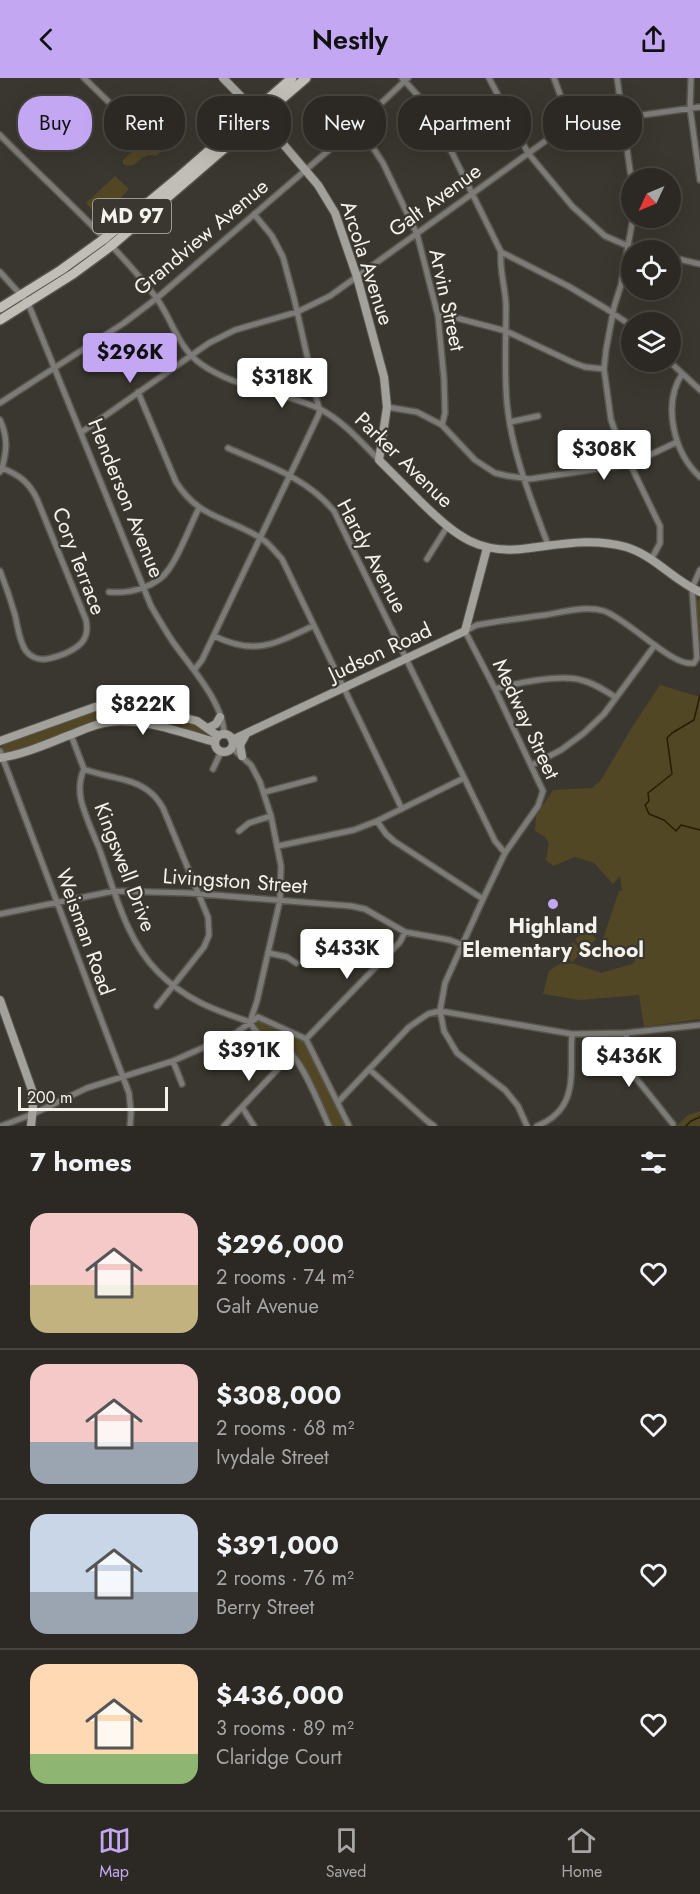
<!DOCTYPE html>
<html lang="en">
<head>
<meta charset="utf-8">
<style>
  body { margin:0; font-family:Jost,sans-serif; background:#383531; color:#f1f3f6; height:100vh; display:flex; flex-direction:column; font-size:22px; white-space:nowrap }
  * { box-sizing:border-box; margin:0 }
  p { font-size:20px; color:#a6a6a6 }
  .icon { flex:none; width:33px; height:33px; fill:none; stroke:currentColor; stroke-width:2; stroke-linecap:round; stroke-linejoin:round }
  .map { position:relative; height:1048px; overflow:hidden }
  .side { display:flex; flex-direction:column; background:#2c2924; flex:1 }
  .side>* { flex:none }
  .hud { position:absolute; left:18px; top:18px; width:664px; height:54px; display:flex; gap:12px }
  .needle { width:39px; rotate:226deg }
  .controls { position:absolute; left:621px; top:90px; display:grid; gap:12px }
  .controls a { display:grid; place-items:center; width:60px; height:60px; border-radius:50%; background:#2c2924; box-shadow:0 6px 24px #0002,0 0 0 2px #484541; font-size:30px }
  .scale { position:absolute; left:18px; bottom:15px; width:150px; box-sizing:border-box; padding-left:6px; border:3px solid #f3f2ed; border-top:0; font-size:16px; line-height:21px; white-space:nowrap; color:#f3f2ed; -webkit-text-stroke:4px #3a3730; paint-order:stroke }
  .price { position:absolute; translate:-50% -51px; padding:0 14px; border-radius:6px; background:#fff; color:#222; font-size:20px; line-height:39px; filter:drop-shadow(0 2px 3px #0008) }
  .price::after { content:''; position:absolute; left:50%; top:36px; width:18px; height:14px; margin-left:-9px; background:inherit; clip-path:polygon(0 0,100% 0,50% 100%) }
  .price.on { background:#c3a7f2; color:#111 }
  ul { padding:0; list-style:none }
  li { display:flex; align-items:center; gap:18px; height:150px; padding:0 30px }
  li+li { border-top:2px solid #484541 }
  li span { display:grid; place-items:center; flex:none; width:168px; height:120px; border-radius:18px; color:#555 }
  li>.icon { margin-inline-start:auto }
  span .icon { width:72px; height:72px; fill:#fffc; stroke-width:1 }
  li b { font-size:26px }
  h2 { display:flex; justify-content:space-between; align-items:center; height:72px; padding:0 30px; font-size:26px }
  .chip { padding:0 21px; border-radius:24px; background:#2c2924; box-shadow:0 6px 24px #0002,0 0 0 2px #484541; font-size:21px; line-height:54px }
  .chip.on { background:#c3a7f2; color:#111 }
  header { display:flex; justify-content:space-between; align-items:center; height:78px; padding:0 30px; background:#c3a7f2; color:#111; font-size:27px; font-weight:600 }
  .dock { display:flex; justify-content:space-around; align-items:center; height:84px; border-top:2px solid #484541; background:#2c2924; font-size:16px; color:#a6a6a6 }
  .dock a { display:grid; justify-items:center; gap:3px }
  .dock .on { color:#c3a7f2 }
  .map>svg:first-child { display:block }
  .green { fill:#524725 }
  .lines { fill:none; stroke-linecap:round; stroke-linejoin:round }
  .stream { stroke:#271d00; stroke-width:1.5 }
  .street-casing { stroke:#58554e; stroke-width:8 }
  .secondary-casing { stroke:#58554e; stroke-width:10 }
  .primary-casing { stroke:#58554e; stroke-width:12 }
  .street { stroke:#7c7b77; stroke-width:5 }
  .secondary { stroke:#a3a19b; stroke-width:8 }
  .primary { stroke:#c0beb6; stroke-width:9 }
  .poi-dot { fill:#c3a7f2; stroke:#3a3730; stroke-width:2 }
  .labels { text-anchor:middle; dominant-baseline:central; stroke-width:4.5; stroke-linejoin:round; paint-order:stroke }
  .shield { fill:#3a3730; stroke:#bcbab4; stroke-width:1.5 }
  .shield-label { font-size:20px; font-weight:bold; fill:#f3f2ed }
  .street-label { font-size:21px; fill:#f3f2ed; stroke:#3a3730 }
  .poi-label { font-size:21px; font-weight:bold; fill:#f3f2ed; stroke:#3a3730 }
</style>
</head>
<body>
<header><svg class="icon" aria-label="back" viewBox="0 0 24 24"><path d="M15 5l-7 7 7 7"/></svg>Nestly<svg class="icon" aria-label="share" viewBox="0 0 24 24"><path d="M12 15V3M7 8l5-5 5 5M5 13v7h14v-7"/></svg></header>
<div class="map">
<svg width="700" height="1048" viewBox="0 0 700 1048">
  <rect width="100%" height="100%" fill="#3a3730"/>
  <path class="green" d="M 153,62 L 162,72 L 156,78 C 139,72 138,94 123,86 L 123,82 L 135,71 L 137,71 L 138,67 Z
    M 115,98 L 129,111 L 119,122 L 120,130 L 105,146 L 86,125 Z
    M 699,520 L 700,520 L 700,582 L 696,526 Z
    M 660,607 L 700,619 L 700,941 L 644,949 L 639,917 L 580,922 L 543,916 L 549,893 L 561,885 L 575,886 L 601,895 L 632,886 L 635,883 L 632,866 L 628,876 L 601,867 L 619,813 L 622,813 L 620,798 L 613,806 L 594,785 L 575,779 L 553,788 L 546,782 L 549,765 L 545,759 L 535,753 L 536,738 L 553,712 L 592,710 L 601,702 L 631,651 Z
    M 104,630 L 135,630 L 193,644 L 213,657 L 210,660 L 142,642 L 91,645 L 10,675 L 5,674 L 2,669 L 6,663 Z
    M 586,851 L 596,861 L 585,872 L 575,862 Z
    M 573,864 L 582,874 L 572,884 L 562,873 Z
    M 260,943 L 305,964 L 346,1048 L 332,1048 L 296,974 L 257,951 L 255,946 Z
    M 700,1033 L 700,1048 L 676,1048 L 688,1037 Z"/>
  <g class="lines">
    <path class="stream" d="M 700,617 L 694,642 L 672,655 L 667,660 L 672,696 L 648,715 L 649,723 L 645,727 L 649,736 L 664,742 L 676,753 L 681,747 L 700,752
      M 686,1048 L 691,1043 L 700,1039"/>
    <defs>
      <path id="street" d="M 84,0 L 122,37 L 135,53
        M 402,0 L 431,32 L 501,174 L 568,208 L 605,230 L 632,248
        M 489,0 L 528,75 L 572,128 L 605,158 L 628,168 L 644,172
        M 554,0 L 572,49
        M 617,0 L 632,106
        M 691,0 L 690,30 L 700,102
        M 358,47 L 383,85 L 417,156 L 438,238 L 444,301 L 445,335 L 442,347
        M133.5 56a4.5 4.5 0 1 1 9 0a4.5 4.5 0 1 1-9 0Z
        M 0,57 C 52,110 110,160 155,218 C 172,240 177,269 201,286 C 236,311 282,313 320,331 C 343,343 361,364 379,382
        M 633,140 L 621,207 L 614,229 L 606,272 L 604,291 L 611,342 L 619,363 L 660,448 L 660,465 L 652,480
        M 501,174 C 499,192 506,211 506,229 C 506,261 504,294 507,326 C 512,375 531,421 548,467
        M 670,179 L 700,186
        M 0,194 L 28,225 L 151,528 C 158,540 165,552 173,564 C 189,587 224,625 224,656
        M 438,238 L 449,238 L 506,253 L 574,285 L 585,289 L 604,291
        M 670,284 L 700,312
        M 682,296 C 662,327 674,375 700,399
        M 138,314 L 176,404 C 200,442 229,439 262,461 C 270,466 275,474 282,481 L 402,731
        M 0,325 L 124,245 L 157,220 L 358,47 L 408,0
        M 387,329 L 417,334 L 442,347 L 475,382 L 495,395 L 508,398 L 530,401 L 631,386 L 677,364
        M 0,342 C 8,359 7,373 2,390
        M 510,344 L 538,338
        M 82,354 L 209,265 L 235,252 L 297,234 L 330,218 L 551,59 L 572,49 L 592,44 L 700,29
        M 228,370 C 266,387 306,399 334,433 L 495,763 L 505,775
        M 0,394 L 2,390 C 19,397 29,404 37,421 L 86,542 C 90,561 80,569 64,576 C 50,581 37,586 26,573 C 19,563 18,549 15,537 C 11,523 6,508 0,493
        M 427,481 L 447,449
        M 109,514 C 130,516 157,509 169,491 C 180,476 190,448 199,430
        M 214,558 C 256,578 274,566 313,548
        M 195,591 L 202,582 L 319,336 L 319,331 L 294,220 L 283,179 L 272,158 L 254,136
        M 495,611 C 516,605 560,596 581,602 C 594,605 604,612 615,619
        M 71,657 L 84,691 C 80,700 79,712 81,722 C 85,738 93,755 99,770 C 114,811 126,862 158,894 C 186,922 214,932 250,944
        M 232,670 L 251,687 L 260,704 L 271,738 L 281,788 L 280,822 L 257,923 L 250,944 C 258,963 281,964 293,978 C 306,992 320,1029 329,1048
        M 0,673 L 129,1015 L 131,1035 L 130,1048
        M 532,687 L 561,672 L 584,655 L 604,636 L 655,567
        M 84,691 C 106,700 133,699 151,715 C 156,719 160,725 163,730 L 208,839 L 209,857 L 204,869 L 157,928
        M 213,691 L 221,674
        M 265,714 L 314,701
        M 377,743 L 386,756 L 394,763 L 483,821
        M 239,753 L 249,745 L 271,738
        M 278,768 L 354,752 L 377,743 L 464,700
        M 0,836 L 114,813 L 189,815 L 351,828 L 365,831 L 405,854 L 450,862 L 463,867
        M 269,875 L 287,879 L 296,885
        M 626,955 L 631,994 L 673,1046
        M 306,961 L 400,864 L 405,854
        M 173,983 L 182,1006
        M 369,991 L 426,1042 L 434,1048
        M 338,1024 L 409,949 L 428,936 L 440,933 L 572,956 L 626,955 L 700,947
        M 242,1029 L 254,1048
        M 1,1048 L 33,1036 L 87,1010 L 173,983 L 236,955 L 258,939 L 306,961 L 349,1048
        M 224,1048 L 292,976
        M 527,1048 L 518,1028 L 505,1012 L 457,975 L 444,953 L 440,933 L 445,905 L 483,821 L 505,775 L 538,728 L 543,713 L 495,611 L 465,553 L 477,547 C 500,543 522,540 545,537 C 564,534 586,527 604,533 C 628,541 673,590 694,585 L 697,580 L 692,510 L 700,492
        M 537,1048 C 581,1030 569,993 572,956"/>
      <path id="secondary" d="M 223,0 L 255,33 L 318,107 L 335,135 L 357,199 L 384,299 L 387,329 L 379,382 C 393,396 407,410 421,424 C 456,458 479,478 530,470 C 563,466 593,460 626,469 C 655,478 673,502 700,514
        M 208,650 L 216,646 L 220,639
        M215 665a9 9 0 1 1 18 0a9 9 0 1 1-18 0Z
        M 232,662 L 465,553 L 487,470
        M 0,663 L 95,629 L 117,626 L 147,630 L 197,643 L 218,658
        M 242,678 L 240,667 L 245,658
        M 0,680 C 26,676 51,664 75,655 C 87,650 98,645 110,644 C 145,640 182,655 215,664
        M 0,922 L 32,1012 L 33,1029 L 31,1048"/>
      <path id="primary" d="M 0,230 L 61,192 L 104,161 L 179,99 L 292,0
        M 0,242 L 73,196 L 111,168 L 306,0"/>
    </defs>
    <use href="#street" class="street-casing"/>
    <use href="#secondary" class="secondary-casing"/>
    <use href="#primary" class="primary-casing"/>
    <use href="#street" class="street"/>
    <use href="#secondary" class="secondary"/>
    <use href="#primary" class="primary"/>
  </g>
  <circle class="poi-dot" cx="553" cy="826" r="6"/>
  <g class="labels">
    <rect class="shield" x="93" y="121" width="78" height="34" rx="4.5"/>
    <g class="shield-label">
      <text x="132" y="138">MD 97</text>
    </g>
    <g class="street-label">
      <text transform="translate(435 122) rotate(-36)">Galt Avenue</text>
      <text transform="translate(201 159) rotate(-40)">Grandview Avenue</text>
      <text transform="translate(367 185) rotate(72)">Arcola Avenue</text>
      <text transform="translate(447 222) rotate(78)">Arvin Street</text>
      <text transform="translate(404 382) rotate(44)">Parker Avenue</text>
      <text transform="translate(126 420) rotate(68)">Henderson Avenue</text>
      <text transform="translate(372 478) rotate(62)">Hardy Avenue</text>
      <text transform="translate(79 483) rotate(69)">Cory Terrace</text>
      <text transform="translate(380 574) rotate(-25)">Judson Road</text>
      <text transform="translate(526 641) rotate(65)">Medway Street</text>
      <text transform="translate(125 789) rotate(69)">Kingswell Drive</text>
      <text transform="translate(235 803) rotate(4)">Livingston Street</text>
      <text transform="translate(85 854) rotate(70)">Weisman Road</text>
    </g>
    <g class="poi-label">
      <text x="553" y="848">Highland<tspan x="553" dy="24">Elementary School</tspan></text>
    </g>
  </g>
</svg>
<div class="controls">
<a><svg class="needle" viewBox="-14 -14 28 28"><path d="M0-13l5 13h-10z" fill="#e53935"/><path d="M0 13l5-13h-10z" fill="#a6a6a6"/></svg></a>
<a><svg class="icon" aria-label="locate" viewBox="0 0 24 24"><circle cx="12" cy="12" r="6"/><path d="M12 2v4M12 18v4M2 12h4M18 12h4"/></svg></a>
<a><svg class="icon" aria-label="layers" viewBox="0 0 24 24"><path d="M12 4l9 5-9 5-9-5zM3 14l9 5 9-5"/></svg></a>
</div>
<div class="scale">200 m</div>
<b class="price on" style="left:130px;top:306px">$296K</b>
<b class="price" style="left:282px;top:331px">$318K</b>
<b class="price" style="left:604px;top:403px">$308K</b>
<b class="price" style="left:143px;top:658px">$822K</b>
<b class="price" style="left:347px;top:902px">$433K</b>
<b class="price" style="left:249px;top:1004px">$391K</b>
<b class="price" style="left:629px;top:1010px">$436K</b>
<div class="hud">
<a class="chip on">Buy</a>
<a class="chip">Rent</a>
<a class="chip">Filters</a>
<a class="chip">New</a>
<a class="chip">Apartment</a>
<a class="chip">House</a>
</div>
</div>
<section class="side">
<h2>7 homes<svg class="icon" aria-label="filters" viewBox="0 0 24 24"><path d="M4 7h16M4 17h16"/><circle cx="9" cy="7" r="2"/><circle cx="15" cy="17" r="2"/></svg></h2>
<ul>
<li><span style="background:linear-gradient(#f6c9c9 60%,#c2b280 0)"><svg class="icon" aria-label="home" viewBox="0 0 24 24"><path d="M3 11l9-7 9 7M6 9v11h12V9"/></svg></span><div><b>$296,000</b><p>2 rooms · 74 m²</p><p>Galt Avenue</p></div><svg class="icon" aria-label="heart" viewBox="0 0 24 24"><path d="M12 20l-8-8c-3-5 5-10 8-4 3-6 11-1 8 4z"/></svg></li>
<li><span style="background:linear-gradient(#f6c9c9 65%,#9aa5b1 0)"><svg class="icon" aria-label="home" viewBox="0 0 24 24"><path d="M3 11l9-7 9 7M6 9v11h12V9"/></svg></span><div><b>$308,000</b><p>2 rooms · 68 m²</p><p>Ivydale Street</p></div><svg class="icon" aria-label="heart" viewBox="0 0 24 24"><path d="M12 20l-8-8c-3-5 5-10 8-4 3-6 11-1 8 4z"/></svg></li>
<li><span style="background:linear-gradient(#c9d6e8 65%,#9aa5b1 0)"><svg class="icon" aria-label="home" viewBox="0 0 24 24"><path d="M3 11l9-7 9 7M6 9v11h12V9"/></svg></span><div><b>$391,000</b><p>2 rooms · 76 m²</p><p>Berry Street</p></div><svg class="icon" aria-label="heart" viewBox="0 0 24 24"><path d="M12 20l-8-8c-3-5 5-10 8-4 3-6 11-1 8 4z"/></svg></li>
<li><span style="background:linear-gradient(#ffd9b3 75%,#8fb573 0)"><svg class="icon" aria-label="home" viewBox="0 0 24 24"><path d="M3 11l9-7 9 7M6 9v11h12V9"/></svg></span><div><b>$436,000</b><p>3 rooms · 89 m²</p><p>Claridge Court</p></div><svg class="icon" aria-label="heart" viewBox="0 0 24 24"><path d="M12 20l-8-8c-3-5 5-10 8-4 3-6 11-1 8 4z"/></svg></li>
</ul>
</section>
<nav class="dock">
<a class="on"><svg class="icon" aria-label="map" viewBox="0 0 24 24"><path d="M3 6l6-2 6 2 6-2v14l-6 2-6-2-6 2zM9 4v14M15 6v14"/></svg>Map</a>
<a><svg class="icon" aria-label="saved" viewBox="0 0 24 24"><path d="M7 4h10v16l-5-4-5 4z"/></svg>Saved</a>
<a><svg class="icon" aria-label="home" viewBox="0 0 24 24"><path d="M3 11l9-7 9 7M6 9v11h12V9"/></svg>Home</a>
</nav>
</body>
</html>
